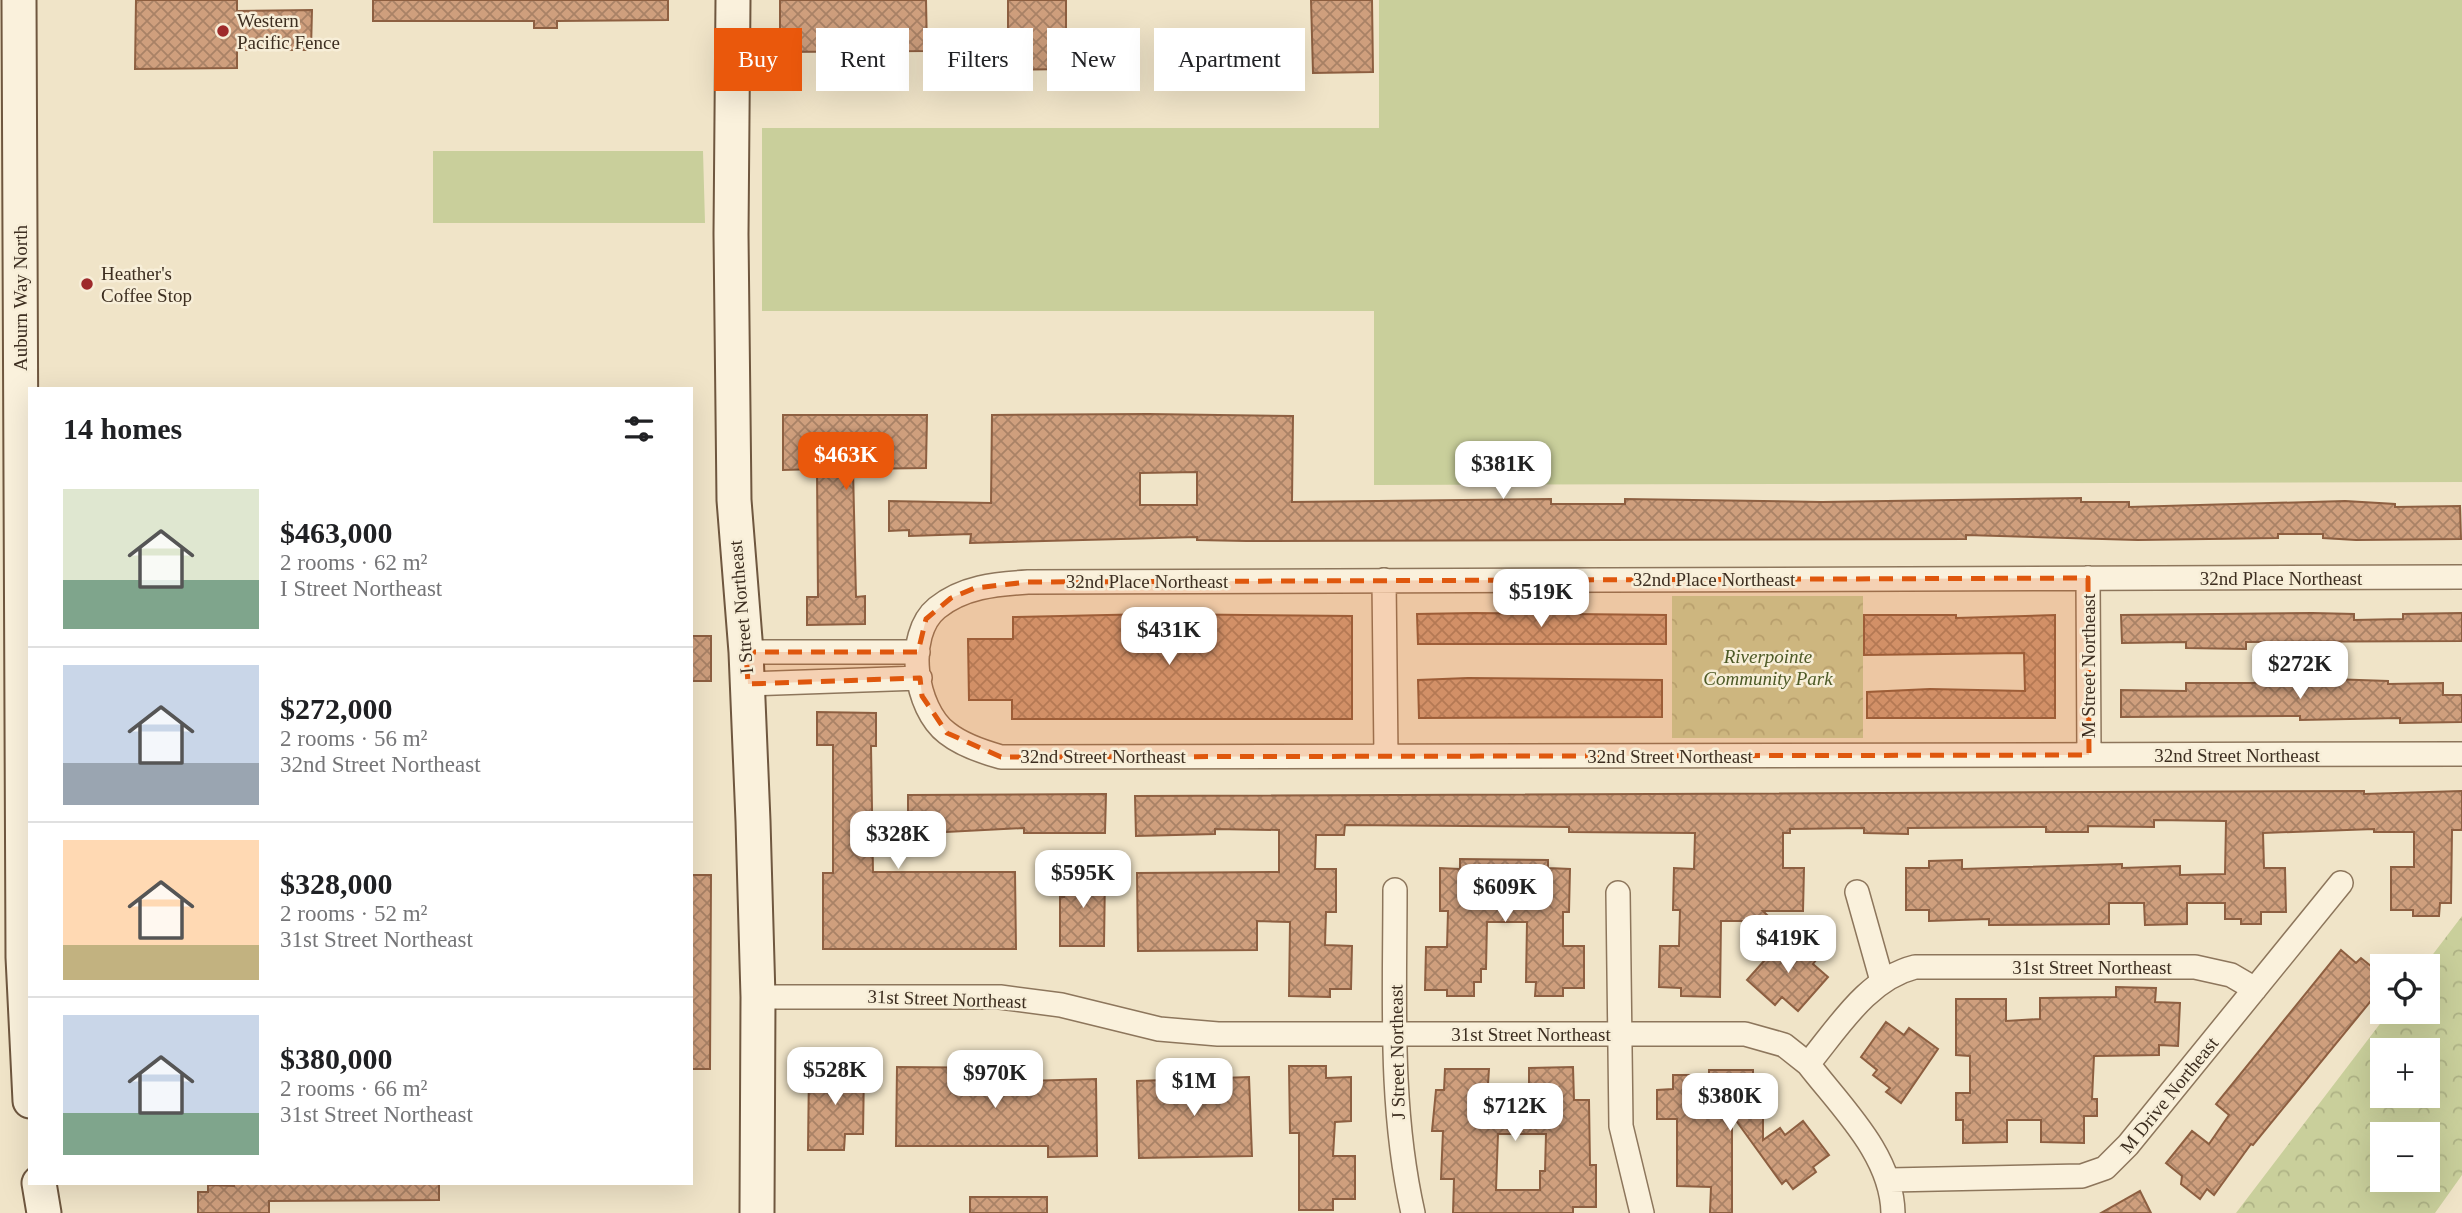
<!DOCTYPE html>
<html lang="en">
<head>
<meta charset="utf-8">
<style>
  body { margin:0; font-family:Georgia,serif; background:#f2f2f2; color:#202124; height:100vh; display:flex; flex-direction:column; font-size:26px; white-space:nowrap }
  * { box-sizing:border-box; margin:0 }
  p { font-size:23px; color:#757577 }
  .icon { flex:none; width:38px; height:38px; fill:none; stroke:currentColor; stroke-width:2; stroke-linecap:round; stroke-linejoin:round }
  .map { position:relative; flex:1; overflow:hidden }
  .details { position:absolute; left:28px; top:387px; width:665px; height:798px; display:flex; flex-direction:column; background:#fff; border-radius:0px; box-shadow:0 7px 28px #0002 }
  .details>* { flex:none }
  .top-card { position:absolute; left:714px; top:28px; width:665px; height:63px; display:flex; gap:14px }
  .fabs { position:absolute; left:2370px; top:954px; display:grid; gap:14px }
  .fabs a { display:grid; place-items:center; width:70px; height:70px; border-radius:0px; background:#fff; box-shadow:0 7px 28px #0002; font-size:35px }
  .price { position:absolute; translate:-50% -60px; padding:0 16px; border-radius:14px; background:#fff; color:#222; font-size:23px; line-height:46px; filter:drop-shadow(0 2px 4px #0008) }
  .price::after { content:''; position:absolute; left:50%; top:42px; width:21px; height:16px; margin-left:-10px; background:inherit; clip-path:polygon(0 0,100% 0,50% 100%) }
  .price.on { background:#ea580c; color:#fff }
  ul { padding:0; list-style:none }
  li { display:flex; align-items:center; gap:21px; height:175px; padding:0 35px }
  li+li { border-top:2px solid #e0e0e0 }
  li span { display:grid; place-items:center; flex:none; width:196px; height:140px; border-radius:0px; color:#555 }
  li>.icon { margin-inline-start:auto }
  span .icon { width:84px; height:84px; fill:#fffc; stroke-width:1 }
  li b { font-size:30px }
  h2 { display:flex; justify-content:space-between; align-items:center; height:84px; padding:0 35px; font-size:30px }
  .tag { padding:0 24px; border-radius:0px; background:#fff; box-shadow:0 7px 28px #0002; font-size:24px; line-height:63px }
  .tag.on { background:#ea580c; color:#fff }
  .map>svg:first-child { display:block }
  .green { fill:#c9cf9b }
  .park { fill:url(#park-crowns); fill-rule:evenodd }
  .building { fill:url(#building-cross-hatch); stroke:#8d5f41; stroke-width:2; fill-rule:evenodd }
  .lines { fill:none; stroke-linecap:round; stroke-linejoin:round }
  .street-casing { stroke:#8d765c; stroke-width:26 }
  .secondary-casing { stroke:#6f573f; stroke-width:37 }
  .street { stroke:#faf1dc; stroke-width:23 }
  .secondary { stroke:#faf1dc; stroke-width:33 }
  .marked { fill:#df570d; fill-opacity:0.2; stroke:#df570d; stroke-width:5; stroke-dasharray:14 9; stroke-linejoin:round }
  .poi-dot { fill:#9e2a2b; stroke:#f7eed8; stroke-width:2.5 }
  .labels { text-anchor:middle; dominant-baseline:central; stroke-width:5; stroke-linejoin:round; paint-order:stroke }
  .poi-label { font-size:19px; fill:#3d2e20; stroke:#f7eed8; text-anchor:start }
  .street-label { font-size:19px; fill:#3d2e20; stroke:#f7eed8 }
  .park-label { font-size:19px; font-style:italic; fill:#4d5a26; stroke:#f7eed8 }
</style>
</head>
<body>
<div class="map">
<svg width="2462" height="1213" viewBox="0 0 2462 1213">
  <defs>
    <pattern id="park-crowns" width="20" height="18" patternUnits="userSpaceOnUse" patternTransform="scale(1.75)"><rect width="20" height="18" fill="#c9cf9b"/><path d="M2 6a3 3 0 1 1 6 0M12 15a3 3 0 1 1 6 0" fill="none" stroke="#aeb285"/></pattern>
    <pattern id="building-cross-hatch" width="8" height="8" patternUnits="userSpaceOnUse" patternTransform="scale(1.75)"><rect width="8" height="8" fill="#cf9f7d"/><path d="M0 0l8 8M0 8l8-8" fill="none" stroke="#a98266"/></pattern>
  </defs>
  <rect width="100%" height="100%" fill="#f0e4c8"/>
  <path class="green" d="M 1379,0 L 2462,0 L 2462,482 L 1374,485 L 1374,311 L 762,311 L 762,128 L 1379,128 Z
    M 433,151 L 703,151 L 705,223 L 433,223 Z"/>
  <path class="park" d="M 1672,596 L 1863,596 L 1863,738 L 1672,738 Z
    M 2462,916 L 2462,1175 L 2435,1213 L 2236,1213 L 2389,1012 L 2427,1012 L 2427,966 L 2424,966 ZM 2382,1050 L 2427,1050 L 2427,1096 L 2382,1096 ZM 2382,1134 L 2427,1134 L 2427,1180 L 2382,1180 Z"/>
  <path class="building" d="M 136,0 L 237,0 L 237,11 L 312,10 L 311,50 L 237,50 L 237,68 L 135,69 Z
    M 373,0 L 668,0 L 668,20 L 557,21 L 557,28 L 534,28 L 534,21 L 373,21 Z
    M 780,0 L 926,0 L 927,51 L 780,52 Z
    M 1008,0 L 1066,0 L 1066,69 L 1008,70 Z
    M 1311,0 L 1372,0 L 1373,72 L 1313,73 Z
    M 1148,414 L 1293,416 L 1292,502 L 1551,499 L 1551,504 L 1625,504 L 1625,499 L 1822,502 L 2081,498 L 2081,502 L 2129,502 L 2129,507 L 2345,501 L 2395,504 L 2395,507 L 2460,506 L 2461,539 L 2356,540 L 2323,538 L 2323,534 L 2278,534 L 2278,538 L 2138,540 L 1966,535 L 1966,539 L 1246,541 L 1197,540 L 1197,537 L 970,543 L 971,534 L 909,536 L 909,530 L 889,531 L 889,501 L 991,503 L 992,415 ZM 1197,472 L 1197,505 L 1140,505 L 1140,473 Z
    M 783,415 L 927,415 L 926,468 L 853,469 L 856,597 L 865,596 L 865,624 L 807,625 L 807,597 L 818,597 L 817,469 L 783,470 Z
    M 1474,613 L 1666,615 L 1666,644 L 1418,644 L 1417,614 Z
    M 2312,613 L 2354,614 L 2354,620 L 2403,619 L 2403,614 L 2462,613 L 2462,641 L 2246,642 L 2246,649 L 2186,648 L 2186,642 L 2122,643 L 2121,615 Z
    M 1153,614 L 1352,616 L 1352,719 L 1012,719 L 1012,700 L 969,700 L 968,639 L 1013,639 L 1013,617 Z
    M 1864,615 L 1956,615 L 1956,618 L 2055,615 L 2055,718 L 1867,718 L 1867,692 L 1930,689 L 2025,691 L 2024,653 L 1864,655 Z
    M 691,636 L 711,636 L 711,681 L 691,681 Z
    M 1468,678 L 1662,680 L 1662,717 L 1419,718 L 1418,680 Z
    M 2300,678 L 2388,681 L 2388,684 L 2443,683 L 2443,695 L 2462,695 L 2462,722 L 2400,723 L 2400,718 L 2300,720 L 2300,716 L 2121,717 L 2121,690 L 2186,691 L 2186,683 L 2253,683 Z
    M 817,712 L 876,713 L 876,746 L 871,746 L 873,872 L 1015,872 L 1016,949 L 823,949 L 823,873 L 833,873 L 833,745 L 817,745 Z
    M 2364,791 L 2364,794 L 2462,791 L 2462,830 L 2452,830 L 2451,903 L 2440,903 L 2439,916 L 2413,916 L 2413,910 L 2391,910 L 2391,867 L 2414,867 L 2414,832 L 2374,832 L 2374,829 L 2263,833 L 2264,868 L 2285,868 L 2286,912 L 2261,912 L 2261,924 L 2241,924 L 2241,919 L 2225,919 L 2225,903 L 2187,903 L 2187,924 L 2145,925 L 2144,903 L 2109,903 L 2109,924 L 1989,925 L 1989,919 L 1929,921 L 1929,910 L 1906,910 L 1906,868 L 1929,868 L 1929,861 L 1962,860 L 1962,869 L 2122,864 L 2122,868 L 2180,866 L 2180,875 L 2225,874 L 2226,821 L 2154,820 L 2154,827 L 2088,826 L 2088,832 L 2046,832 L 2046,827 L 1908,828 L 1908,834 L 1864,833 L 1864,828 L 1790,829 L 1790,833 L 1783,833 L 1783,868 L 1804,868 L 1803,911 L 1763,911 L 1773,921 L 1721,921 L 1720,997 L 1681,996 L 1681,988 L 1659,987 L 1660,946 L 1679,946 L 1680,910 L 1673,910 L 1674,868 L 1694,869 L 1695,833 L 1569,832 L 1569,827 L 1345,825 L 1344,835 L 1316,835 L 1315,869 L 1336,869 L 1336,912 L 1326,912 L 1325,945 L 1352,946 L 1351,989 L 1330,989 L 1330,997 L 1289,996 L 1290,922 L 1257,921 L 1257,950 L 1138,951 L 1137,873 L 1279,872 L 1279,830 L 1215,829 L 1215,834 L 1136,836 L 1135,796 Z
    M 1106,794 L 1105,833 L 1024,833 L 1024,828 L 908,834 L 908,795 Z
    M 1460,859 L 1548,860 L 1548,868 L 1570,869 L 1569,912 L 1563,912 L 1563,946 L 1584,946 L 1584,988 L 1563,988 L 1563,996 L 1535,996 L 1536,982 L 1526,982 L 1527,922 L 1487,922 L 1486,969 L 1481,969 L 1481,982 L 1474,982 L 1474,996 L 1447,996 L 1447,990 L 1425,990 L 1426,947 L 1447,947 L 1448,911 L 1440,911 L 1440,868 L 1460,869 Z
    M 1065,872 L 1105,873 L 1104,946 L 1060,946 L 1060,897 L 1064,897 Z
    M 691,875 L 711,875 L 710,1069 L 691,1069 Z
    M 1788,934 L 1817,959 L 1813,964 L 1828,977 L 1798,1011 L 1782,997 L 1775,1005 L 1747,980 Z
    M 2341,950 L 2356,963 L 2361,958 L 2382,975 L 2373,986 L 2379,991 L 2253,1145 L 2251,1144 L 2214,1195 L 2207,1189 L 2200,1199 L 2181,1184 L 2182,1176 L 2166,1163 L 2192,1131 L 2209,1144 L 2229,1115 L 2216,1104 Z
    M 2116,987 L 2156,988 L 2155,1002 L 2180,1003 L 2178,1046 L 2159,1045 L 2159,1055 L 2094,1056 L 2092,1099 L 2097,1099 L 2097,1116 L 2084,1116 L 2084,1143 L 2041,1142 L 2041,1120 L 2007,1120 L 2007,1142 L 1963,1143 L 1963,1120 L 1956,1120 L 1956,1093 L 1970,1093 L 1970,1056 L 1956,1055 L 1956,999 L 2006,999 L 2006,1021 L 2040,1019 L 2040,998 L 2116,997 Z
    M 1886,1022 L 1904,1035 L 1909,1028 L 1938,1049 L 1901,1103 L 1886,1092 L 1890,1088 L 1873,1075 L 1877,1070 L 1861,1057 Z
    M 1289,1066 L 1326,1066 L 1326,1078 L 1351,1077 L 1351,1121 L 1335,1122 L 1333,1156 L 1355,1156 L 1355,1199 L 1333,1199 L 1333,1210 L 1299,1210 L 1299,1133 L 1290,1133 Z
    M 897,1067 L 1024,1068 L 1024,1081 L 1096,1079 L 1097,1156 L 1048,1157 L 1048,1146 L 896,1146 Z
    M 1573,1067 L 1574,1100 L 1589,1100 L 1590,1165 L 1596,1165 L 1596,1207 L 1573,1207 L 1573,1213 L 1453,1213 L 1454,1179 L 1441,1179 L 1443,1131 L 1432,1131 L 1436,1090 L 1444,1090 L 1445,1069 L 1489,1069 L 1488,1084 L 1529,1084 L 1529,1068 ZM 1498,1134 L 1546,1134 L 1545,1171 L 1540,1171 L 1540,1190 L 1496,1190 Z
    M 809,1068 L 864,1069 L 863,1134 L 845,1134 L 844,1150 L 808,1150 Z
    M 1709,1070 L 1753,1070 L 1753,1090 L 1763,1090 L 1763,1140 L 1780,1128 L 1785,1135 L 1803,1121 L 1829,1155 L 1813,1167 L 1816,1172 L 1793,1189 L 1786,1180 L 1782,1184 L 1732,1115 L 1732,1213 L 1710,1213 L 1711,1187 L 1677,1186 L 1677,1119 L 1657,1119 L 1657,1090 L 1673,1089 L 1673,1075 L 1709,1075 Z
    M 1249,1077 L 1252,1156 L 1139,1158 L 1137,1081 Z
    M 234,1183 L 439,1183 L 439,1200 L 269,1201 L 269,1213 L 198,1213 L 198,1192 L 208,1192 L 208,1185 L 234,1186 Z
    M 2140,1191 L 2151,1213 L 2101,1213 Z
    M 970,1197 L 1047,1197 L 1047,1213 L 970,1213 Z"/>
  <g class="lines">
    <defs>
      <path id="street" d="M 2462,577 L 1028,582 C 995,584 963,587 937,608 C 904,635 915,709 947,733 C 962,745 983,752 1001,757 L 2462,754
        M 2088,578 L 2089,755
        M 1384,580 L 1386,756
        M 746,652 L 918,652
        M 748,684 L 920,678
        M 1395,890 C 1395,998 1389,1107 1413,1213
        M 1857,892 L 1882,981
        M 1618,893 L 1621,1126 L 1642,1213
        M 758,997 L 1000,997 L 1061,1005 L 1159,1029 L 1218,1034 L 1745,1034 L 1784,1045 L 1808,1064 C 1838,1028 1867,979 1915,967 L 2195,967 L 2231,975 L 2255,989
        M 1808,1064 C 1842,1108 1892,1155 1893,1213
        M 1890,1180 L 2082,1176 L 2105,1168 L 2128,1145 L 2341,883"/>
      <path id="secondary" d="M 19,0 L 23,957 L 30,1101
        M 733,0 L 731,234 L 734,500 L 746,652 L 753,821 L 758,997 L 757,1213
        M 39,1183 L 44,1213"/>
    </defs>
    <use href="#street" class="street-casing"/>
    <use href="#secondary" class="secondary-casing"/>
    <use href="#street" class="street"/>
    <use href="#secondary" class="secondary"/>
  </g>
  <path class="marked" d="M 2088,578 L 2089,755 L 1001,757 L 947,733 L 922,696 L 920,678 L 748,684 L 746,652 L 918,652 L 926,619 L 951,598 L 975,588 L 1028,582 Z"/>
  <g class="poi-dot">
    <circle cx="223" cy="31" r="7"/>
    <circle cx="87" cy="284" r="7"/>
  </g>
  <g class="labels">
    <g class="poi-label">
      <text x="237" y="20">Western<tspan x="237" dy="22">Pacific Fence</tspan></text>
      <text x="101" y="273">Heather's<tspan x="101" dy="22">Coffee Stop</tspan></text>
    </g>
    <g class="street-label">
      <text transform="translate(20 298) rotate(-90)">Auburn Way North</text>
      <text x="2281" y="578">32nd Place Northeast</text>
      <text x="1714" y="579">32nd Place Northeast</text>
      <text x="1147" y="581">32nd Place Northeast</text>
      <text transform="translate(741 607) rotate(-95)">I Street Northeast</text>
      <text transform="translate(2088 666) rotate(-90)">M Street Northeast</text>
      <text x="2237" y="755">32nd Street Northeast</text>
      <text x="1103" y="756">32nd Street Northeast</text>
      <text x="1670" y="756">32nd Street Northeast</text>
      <text x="2092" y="967">31st Street Northeast</text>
      <text transform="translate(947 999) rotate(2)">31st Street Northeast</text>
      <text x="1531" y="1034">31st Street Northeast</text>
      <text transform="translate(1397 1052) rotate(-91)">J Street Northeast</text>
      <text transform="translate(2169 1095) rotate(-51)">M Drive Northeast</text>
    </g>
    <g class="park-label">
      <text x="1768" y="656">Riverpointe<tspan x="1768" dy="22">Community Park</tspan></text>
    </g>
  </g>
</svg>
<div class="fabs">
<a><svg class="icon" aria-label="locate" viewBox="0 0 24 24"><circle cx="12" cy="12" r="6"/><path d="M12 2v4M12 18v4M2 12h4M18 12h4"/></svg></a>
<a>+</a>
<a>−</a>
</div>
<b class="price on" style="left:846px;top:492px">$463K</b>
<b class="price" style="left:1503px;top:501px">$381K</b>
<b class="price" style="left:1541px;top:629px">$519K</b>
<b class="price" style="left:1169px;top:667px">$431K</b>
<b class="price" style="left:2300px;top:701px">$272K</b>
<b class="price" style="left:898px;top:871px">$328K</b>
<b class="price" style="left:1083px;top:910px">$595K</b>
<b class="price" style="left:1505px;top:924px">$609K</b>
<b class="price" style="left:1788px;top:975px">$419K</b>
<b class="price" style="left:835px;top:1107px">$528K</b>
<b class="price" style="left:995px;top:1110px">$970K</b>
<b class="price" style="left:1194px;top:1118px">$1M</b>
<b class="price" style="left:1730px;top:1133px">$380K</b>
<b class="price" style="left:1515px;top:1143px">$712K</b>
<div class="top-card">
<a class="tag on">Buy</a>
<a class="tag">Rent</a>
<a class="tag">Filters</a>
<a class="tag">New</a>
<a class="tag">Apartment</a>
</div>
<section class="details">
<h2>14 homes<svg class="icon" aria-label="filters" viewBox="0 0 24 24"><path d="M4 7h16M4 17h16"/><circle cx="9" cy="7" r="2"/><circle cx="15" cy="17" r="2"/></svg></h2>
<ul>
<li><span style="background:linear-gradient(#dfe7d0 65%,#7fa58c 0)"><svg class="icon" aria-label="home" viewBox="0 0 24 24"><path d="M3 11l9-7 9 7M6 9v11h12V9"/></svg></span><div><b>$463,000</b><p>2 rooms · 62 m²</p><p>I Street Northeast</p></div></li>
<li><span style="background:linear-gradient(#c9d6e8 70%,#9aa5b1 0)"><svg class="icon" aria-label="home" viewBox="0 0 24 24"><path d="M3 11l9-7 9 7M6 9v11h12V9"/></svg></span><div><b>$272,000</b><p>2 rooms · 56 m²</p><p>32nd Street Northeast</p></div></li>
<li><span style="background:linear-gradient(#ffd9b3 75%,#c2b280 0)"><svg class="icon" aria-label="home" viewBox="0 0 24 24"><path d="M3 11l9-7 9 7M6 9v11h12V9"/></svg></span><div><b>$328,000</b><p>2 rooms · 52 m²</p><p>31st Street Northeast</p></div></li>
<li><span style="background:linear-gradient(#c9d6e8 70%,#7fa58c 0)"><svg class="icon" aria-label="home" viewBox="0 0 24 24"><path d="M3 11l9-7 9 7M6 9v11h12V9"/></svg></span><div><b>$380,000</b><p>2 rooms · 66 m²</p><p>31st Street Northeast</p></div></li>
</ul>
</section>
</div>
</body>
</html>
